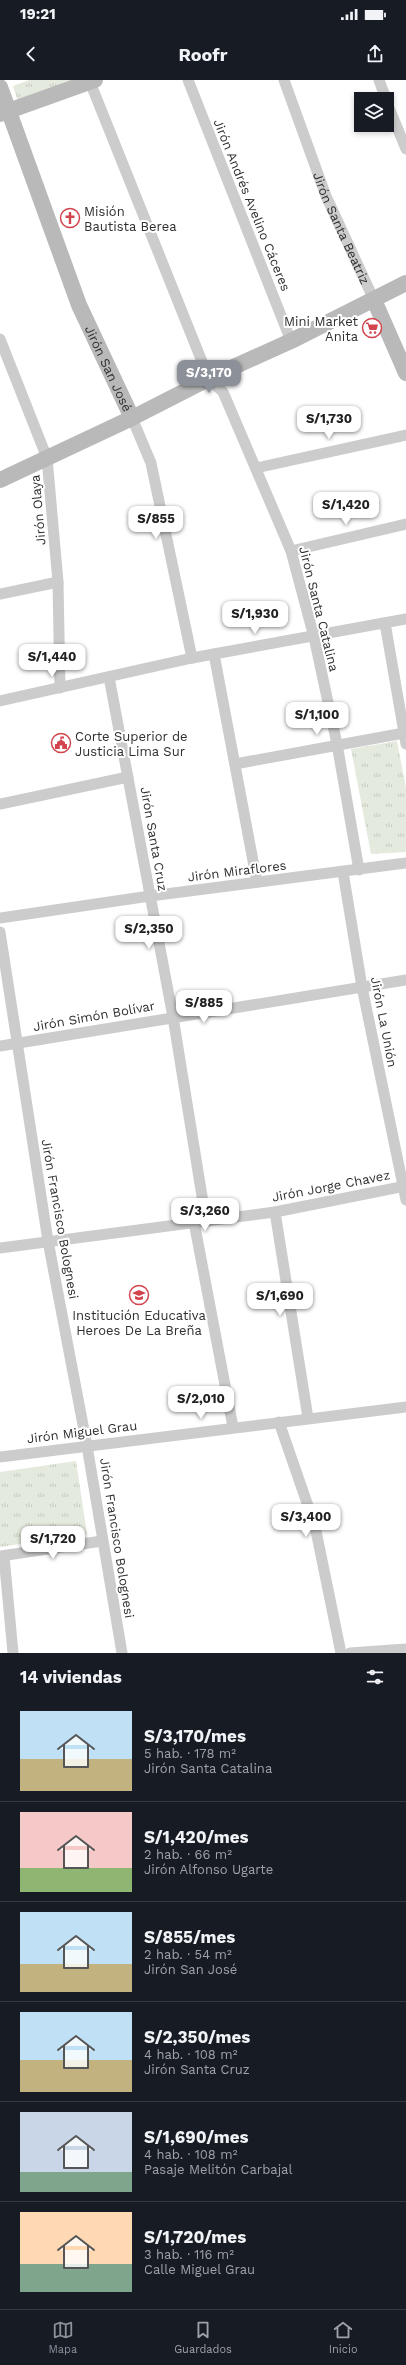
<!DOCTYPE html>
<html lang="es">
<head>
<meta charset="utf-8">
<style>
  body { margin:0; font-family:"Work Sans",sans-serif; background:#242831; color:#f1f3f6; height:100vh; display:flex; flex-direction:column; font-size:15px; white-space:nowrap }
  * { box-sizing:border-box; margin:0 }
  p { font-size:13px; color:#9ea1a6 }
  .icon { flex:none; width:22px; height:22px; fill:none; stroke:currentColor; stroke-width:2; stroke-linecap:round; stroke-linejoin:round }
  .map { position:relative; height:1573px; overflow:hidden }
  .panel { display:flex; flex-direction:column; background:#171b24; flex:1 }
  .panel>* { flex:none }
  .buttons { position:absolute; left:354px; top:12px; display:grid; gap:8px }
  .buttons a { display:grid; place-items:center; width:40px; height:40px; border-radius:0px; background:#171b24; box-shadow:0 2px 6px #0003; font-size:20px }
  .price { position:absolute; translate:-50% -34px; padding:0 9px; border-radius:8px; background:#fff; color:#222; font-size:13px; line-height:26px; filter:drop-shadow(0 1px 2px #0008) }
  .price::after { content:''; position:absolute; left:50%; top:24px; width:12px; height:9px; margin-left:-6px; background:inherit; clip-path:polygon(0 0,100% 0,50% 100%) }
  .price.selected { background:#8c9099; color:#fff }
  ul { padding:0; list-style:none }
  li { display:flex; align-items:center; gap:12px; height:100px; padding:0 20px }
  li+li { border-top:1px solid #363941 }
  li span { display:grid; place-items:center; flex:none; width:112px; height:80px; border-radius:0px; color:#555 }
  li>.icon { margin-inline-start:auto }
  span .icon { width:48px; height:48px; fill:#fffc; stroke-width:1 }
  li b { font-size:17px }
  h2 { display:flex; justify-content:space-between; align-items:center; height:48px; padding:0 20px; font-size:17px }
  .status { display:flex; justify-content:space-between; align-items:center; height:28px; padding:0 20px; background:#171b24; direction:ltr }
  .status svg { height:11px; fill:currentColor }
  header { display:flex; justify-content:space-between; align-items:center; height:52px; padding:0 20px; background:#171b24; font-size:18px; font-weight:700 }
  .menu { display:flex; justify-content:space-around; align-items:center; height:56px; border-top:1px solid #363941; background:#171b24; font-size:11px; color:#9ea1a6 }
  .menu a { display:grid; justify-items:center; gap:2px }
  .menu .selected { color:#8c9099 }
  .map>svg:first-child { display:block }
  .grass { fill:url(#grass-tufts) }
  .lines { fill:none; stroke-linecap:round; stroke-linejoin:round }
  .street { stroke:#ccc; stroke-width:11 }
  .secondary { stroke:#b9b9b9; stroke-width:16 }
  .labels { text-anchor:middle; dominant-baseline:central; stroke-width:4; stroke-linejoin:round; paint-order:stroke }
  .street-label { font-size:13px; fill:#2f2f2f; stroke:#fff }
  .poi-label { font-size:13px; fill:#2f2f2f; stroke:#fff; text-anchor:start }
</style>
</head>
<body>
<div class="status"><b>19:21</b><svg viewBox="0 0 49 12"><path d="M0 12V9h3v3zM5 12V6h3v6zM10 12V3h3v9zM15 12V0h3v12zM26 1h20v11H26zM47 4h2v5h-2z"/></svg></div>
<header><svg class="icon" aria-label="back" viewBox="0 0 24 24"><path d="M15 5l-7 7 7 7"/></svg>Roofr<svg class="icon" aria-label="share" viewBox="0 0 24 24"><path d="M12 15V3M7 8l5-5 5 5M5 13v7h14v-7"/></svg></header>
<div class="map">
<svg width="406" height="1573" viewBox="0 0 406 1573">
  <defs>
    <pattern id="grass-tufts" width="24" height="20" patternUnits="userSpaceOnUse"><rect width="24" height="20" fill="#e5eade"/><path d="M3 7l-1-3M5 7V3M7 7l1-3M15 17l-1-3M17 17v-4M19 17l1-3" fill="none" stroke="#c5c9bf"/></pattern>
  </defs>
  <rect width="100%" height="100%" fill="#fff"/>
  <path class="grass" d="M 29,0 L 79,0 L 18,22 L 13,6 Z
    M 397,661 L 406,708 L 406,772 L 371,774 L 351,669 Z
    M 76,1381 L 87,1454 L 0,1467 L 0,1392 Z"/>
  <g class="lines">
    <g class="street">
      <path d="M 188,0 L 291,261"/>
      <path id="s1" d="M 284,0 L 326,116 L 374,220"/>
      <path d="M 379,0 L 386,19"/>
      <path d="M 90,2 L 209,299 L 223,312 L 291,471 L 314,557 L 337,664 L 359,790"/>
      <path d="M 387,23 L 406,69"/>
      <path d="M 0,259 L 47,378 L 58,502 L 60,608"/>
      <path d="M 132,338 L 151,383 L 192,578"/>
      <path d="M 256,388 L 406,355"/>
      <path d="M 291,471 L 406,444"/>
      <path d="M 0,514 L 58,502"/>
      <path d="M 385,543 L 406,664"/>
      <path d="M 214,574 L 257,802"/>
      <path d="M 109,597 L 173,937 L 206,1141"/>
      <path d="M 0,621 L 192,578 L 406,539"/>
      <path d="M 235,684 L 404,653"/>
      <path d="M 0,724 L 128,697"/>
      <path d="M 343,792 L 362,907 L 406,1120"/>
      <path d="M 0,838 L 150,816 L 406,783"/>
      <path d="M 0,852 L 48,1161 L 87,1366 L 122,1573"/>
      <path d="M 0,966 L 406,900"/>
      <path d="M 275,1132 L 308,1338"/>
      <path d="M 194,1142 L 233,1347"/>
      <path d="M 0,1168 L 275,1132 L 406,1106"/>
      <path d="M 279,1342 L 315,1446 L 341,1573"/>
      <path d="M 0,1377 L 406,1327"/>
      <path d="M 0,1476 L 102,1461"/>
      <path d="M 4,1476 L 13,1573"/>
      <path d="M 350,1573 L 406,1569"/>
    </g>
    <g class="secondary">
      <path id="s2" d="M 0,7 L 79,225 L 132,338"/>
      <path d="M 0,34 L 95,0"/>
      <path d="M 374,220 L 406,293"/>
      <path d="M 0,400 L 132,338 L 220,293 L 291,261 L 406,203"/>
    </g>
  </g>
  <defs>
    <symbol id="church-ring" viewBox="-11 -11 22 22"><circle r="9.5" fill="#fff" stroke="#d2454e" stroke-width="1.5"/><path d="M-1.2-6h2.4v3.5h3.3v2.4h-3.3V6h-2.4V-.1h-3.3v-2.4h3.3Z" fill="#d2454e"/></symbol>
    <symbol id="supermarket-ring" viewBox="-11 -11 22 22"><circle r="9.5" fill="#fff" stroke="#d2454e" stroke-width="1.5"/><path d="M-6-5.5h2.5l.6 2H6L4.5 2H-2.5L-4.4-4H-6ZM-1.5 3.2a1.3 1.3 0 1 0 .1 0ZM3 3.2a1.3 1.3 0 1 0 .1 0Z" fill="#d2454e"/></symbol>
    <symbol id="civic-ring" viewBox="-11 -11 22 22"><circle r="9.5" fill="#fff" stroke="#d2454e" stroke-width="1.5"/><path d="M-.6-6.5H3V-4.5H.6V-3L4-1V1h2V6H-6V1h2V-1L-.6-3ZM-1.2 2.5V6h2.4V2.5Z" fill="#d2454e"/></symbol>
    <symbol id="school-ring" viewBox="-11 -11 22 22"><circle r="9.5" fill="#fff" stroke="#d2454e" stroke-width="1.5"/><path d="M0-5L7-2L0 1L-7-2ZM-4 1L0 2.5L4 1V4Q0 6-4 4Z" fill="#d2454e"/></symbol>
  </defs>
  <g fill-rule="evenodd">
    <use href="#church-ring" x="59" y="127" width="22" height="22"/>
    <use href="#supermarket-ring" x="361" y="237" width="22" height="22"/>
    <use href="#civic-ring" x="50" y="652" width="22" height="22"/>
    <use href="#school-ring" x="128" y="1204" width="22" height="22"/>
  </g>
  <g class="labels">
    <g class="street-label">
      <text transform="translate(252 125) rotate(68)">Jirón Andrés Avelino Cáceres</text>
      <text stroke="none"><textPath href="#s1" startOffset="159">Jirón Santa Beatriz</textPath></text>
      <text stroke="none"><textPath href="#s2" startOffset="302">Jirón San José</textPath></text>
      <text transform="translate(38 430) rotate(-95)">Jirón Olaya</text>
      <text transform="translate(319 529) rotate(76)">Jirón Santa Catalina</text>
      <text transform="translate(154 759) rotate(80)">Jirón Santa Cruz</text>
      <text transform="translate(237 791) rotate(-7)">Jirón Miraflores</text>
      <text transform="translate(94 936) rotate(-10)">Jirón Simón Bolívar</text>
      <text transform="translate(384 942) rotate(79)">Jirón La Unión</text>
      <text transform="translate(331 1106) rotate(-11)">Jirón Jorge Chavez</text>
      <text transform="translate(60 1139) rotate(80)">Jirón Francisco Bolognesi</text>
      <text transform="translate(82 1352) rotate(-7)">Jirón Miguel Grau</text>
      <text transform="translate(117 1458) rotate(81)">Jirón Francisco Bolognesi</text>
    </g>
    <g class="poi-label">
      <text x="84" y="131">Misión<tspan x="84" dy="15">Bautista Berea</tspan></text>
      <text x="358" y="241" text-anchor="end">Mini Market<tspan x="358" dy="15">Anita</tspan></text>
      <text x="75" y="656">Corte Superior de<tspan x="75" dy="15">Justicia Lima Sur</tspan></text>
      <text x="139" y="1235" text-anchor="middle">Institución Educativa<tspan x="139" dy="15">Heroes De La Breña</tspan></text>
    </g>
  </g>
</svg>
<div class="buttons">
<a><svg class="icon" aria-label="layers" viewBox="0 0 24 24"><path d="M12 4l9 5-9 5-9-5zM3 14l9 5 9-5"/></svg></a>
</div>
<b class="price selected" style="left:209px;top:314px">S/3,170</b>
<b class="price" style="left:329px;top:360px">S/1,730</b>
<b class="price" style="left:346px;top:446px">S/1,420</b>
<b class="price" style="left:156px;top:460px">S/855</b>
<b class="price" style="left:255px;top:555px">S/1,930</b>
<b class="price" style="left:52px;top:598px">S/1,440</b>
<b class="price" style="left:317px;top:656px">S/1,100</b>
<b class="price" style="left:149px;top:870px">S/2,350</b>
<b class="price" style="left:204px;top:944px">S/885</b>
<b class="price" style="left:205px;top:1152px">S/3,260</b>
<b class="price" style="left:280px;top:1237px">S/1,690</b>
<b class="price" style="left:201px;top:1340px">S/2,010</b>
<b class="price" style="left:306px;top:1458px">S/3,400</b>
<b class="price" style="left:53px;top:1480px">S/1,720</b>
</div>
<section class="panel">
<h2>14 viviendas<svg class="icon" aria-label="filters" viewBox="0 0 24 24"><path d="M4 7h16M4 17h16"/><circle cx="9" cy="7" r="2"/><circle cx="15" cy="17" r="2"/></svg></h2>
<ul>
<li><span style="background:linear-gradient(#bfe0f5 60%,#c2b280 0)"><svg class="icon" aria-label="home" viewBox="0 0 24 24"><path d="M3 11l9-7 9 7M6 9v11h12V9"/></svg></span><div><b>S/3,170/mes</b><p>5 hab. · 178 m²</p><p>Jirón Santa Catalina</p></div></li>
<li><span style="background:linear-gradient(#f6c9c9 70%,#8fb573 0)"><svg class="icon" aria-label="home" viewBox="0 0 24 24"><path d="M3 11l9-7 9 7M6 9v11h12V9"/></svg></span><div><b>S/1,420/mes</b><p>2 hab. · 66 m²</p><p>Jirón Alfonso Ugarte</p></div></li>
<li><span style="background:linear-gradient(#bfe0f5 65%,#c2b280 0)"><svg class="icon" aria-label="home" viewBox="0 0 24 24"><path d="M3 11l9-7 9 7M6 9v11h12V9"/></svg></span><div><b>S/855/mes</b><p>2 hab. · 54 m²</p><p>Jirón San José</p></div></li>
<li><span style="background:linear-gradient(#bfe0f5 60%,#c2b280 0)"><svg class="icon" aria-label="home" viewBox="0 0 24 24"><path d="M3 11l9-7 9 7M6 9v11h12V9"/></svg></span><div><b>S/2,350/mes</b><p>4 hab. · 108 m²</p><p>Jirón Santa Cruz</p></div></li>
<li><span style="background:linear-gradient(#c9d6e8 75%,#7fa58c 0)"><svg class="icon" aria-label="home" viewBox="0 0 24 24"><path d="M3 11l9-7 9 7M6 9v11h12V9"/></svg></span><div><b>S/1,690/mes</b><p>4 hab. · 108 m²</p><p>Pasaje Melitón Carbajal</p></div></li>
<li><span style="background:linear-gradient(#ffd9b3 65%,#7fa58c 0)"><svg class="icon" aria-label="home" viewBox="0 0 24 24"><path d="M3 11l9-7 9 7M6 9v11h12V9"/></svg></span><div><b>S/1,720/mes</b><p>3 hab. · 116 m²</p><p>Calle Miguel Grau</p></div></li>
</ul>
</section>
<nav class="menu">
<a class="selected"><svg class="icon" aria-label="map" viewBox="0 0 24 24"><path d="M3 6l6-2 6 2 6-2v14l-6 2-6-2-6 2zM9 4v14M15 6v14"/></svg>Mapa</a>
<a><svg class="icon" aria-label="saved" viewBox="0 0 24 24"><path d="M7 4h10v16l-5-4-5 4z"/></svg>Guardados</a>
<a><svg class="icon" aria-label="home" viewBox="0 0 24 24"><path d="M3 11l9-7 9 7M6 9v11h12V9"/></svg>Inicio</a>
</nav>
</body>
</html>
